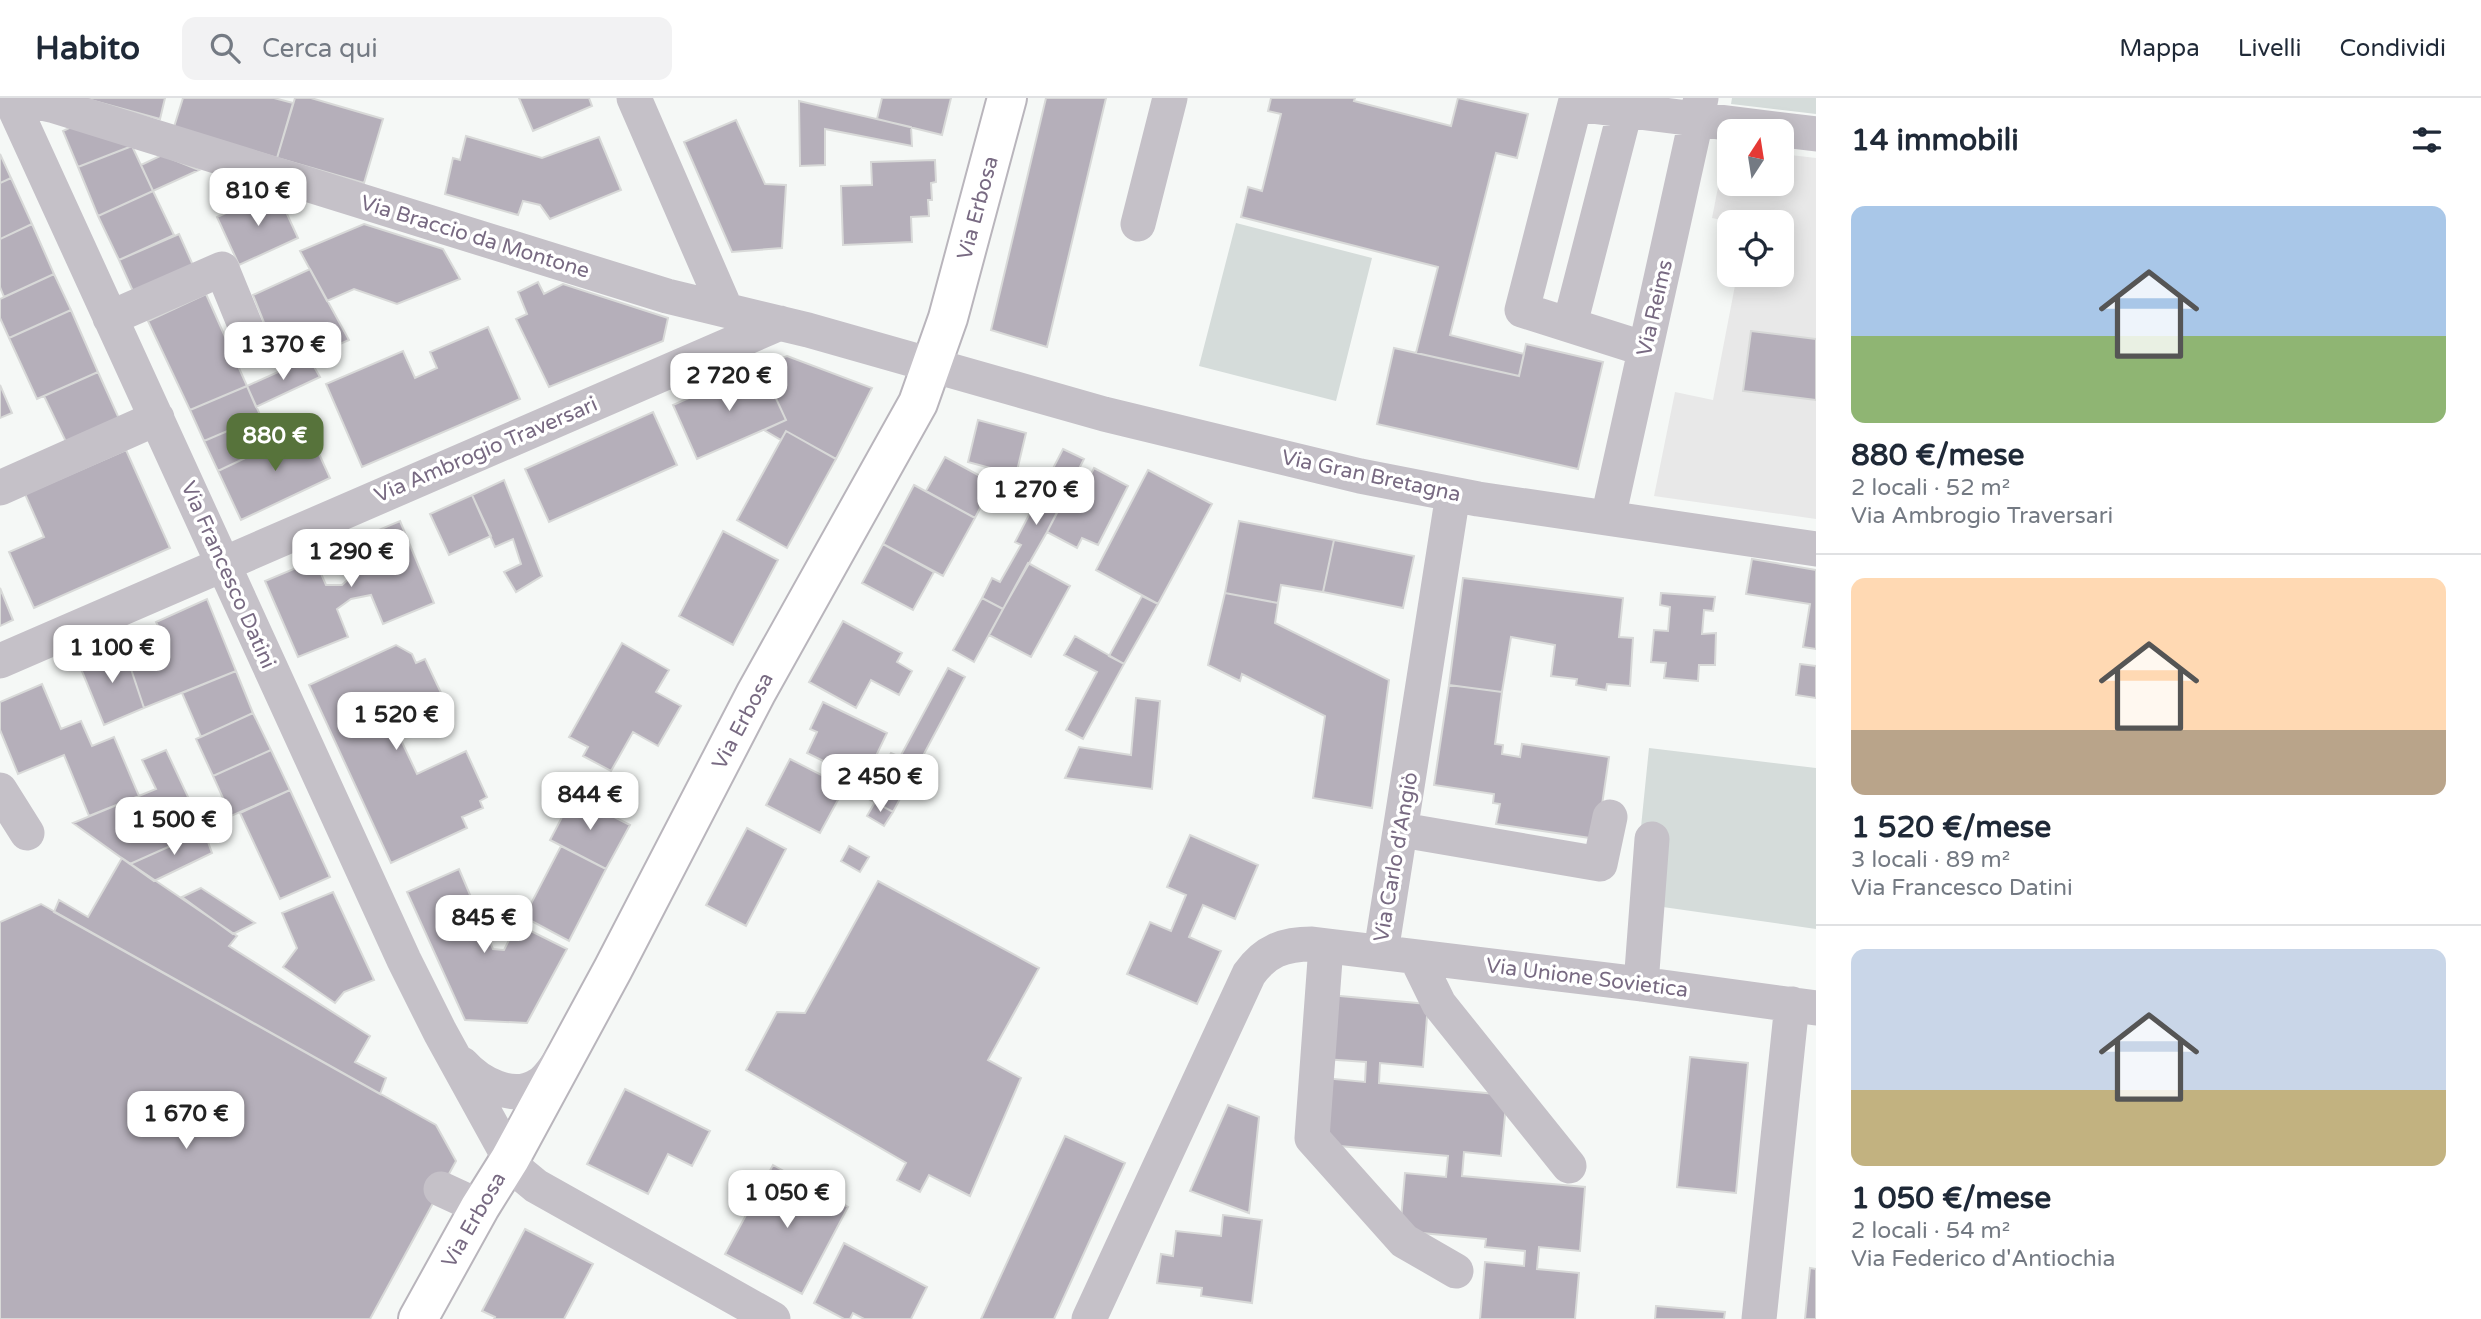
<!DOCTYPE html>
<html lang="it">
<head>
<meta charset="utf-8">
<style>
  body { margin:0; font-family:"Varela Round",sans-serif; background:#f2f2f3; color:#1f2937; height:100vh; display:flex; flex-direction:column; font-size:26px; white-space:nowrap }
  * { box-sizing:border-box; margin:0 }
  p { font-size:23px; color:#747a83 }
  .icon { flex:none; width:38px; height:38px; fill:none; stroke:currentColor; stroke-width:2; stroke-linecap:round; stroke-linejoin:round }
  .map { position:relative; flex:1; overflow:hidden }
  .drawer { display:flex; flex-direction:column; background:#fff; width:665px }
  .drawer>* { flex:none }
  .needle { width:46px; rotate:12deg }
  .buttons { position:absolute; left:1717px; top:21px; display:grid; gap:14px }
  .buttons a { display:grid; place-items:center; width:77px; height:77px; border-radius:14px; background:#fff; box-shadow:0 4px 18px #0003; font-size:35px }
  .price { position:absolute; translate:-50% -60px; padding:0 16px; border-radius:14px; background:#fff; color:#222; font-size:23px; line-height:46px; filter:drop-shadow(0 2px 4px #0008) }
  .price::after { content:''; position:absolute; left:50%; top:42px; width:21px; height:16px; margin-left:-10px; background:inherit; clip-path:polygon(0 0,100% 0,50% 100%) }
  .price.current { background:#57733b; color:#fff }
  ul { padding:0; list-style:none }
  li { display:grid; align-content:center; gap:14px; height:371px; padding:0 35px }
  li+li { border-top:2px solid #e0e1e3 }
  li span { display:grid; place-items:center; height:217px; border-radius:14px; color:#555 }
  li>.icon { margin-inline-start:auto }
  span .icon { width:126px; height:126px; fill:#fffc; stroke-width:1 }
  li b { font-size:30px }
  h2 { display:flex; justify-content:space-between; align-items:center; height:84px; padding:0 35px; font-size:30px }
  header { display:flex; align-items:center; gap:42px; box-sizing:border-box; height:98px; padding:0 35px; background:#fff; border-bottom:2px solid #e0e1e3 }
  header strong { font-size:33px }
  nav { display:flex; gap:38px; margin-inline-start:auto; font-size:24px }
  .search { width:490px; height:63px; background:#f2f2f3; display:flex; align-items:center; gap:18px; box-sizing:border-box; padding:0 24px; border-radius:14px; color:#747a83; font-size:26px }
  main { display:flex; flex:1; min-height:0 }
  .map>svg:first-child { display:block }
  .built { fill:#e8e8e8 }
  .green { fill:#d5dcda }
  .building { fill:#b5afba; stroke:#d8d9d8; stroke-width:2 }
  .lines { fill:none; stroke-linecap:round; stroke-linejoin:round }
  .major-casing { stroke:#b9b5bc; stroke-width:42 }
  .minor { stroke:#c5c1c8; stroke-width:35 }
  .major { stroke:#fff; stroke-width:38 }
  .labels { text-anchor:middle; dominant-baseline:central; stroke-width:7; stroke-linejoin:round; paint-order:stroke }
  .street-label { font-size:21px; fill:#786a82; stroke:#fff }
</style>
</head>
<body>
<header>
<strong>Habito</strong>
<div class="search"><svg class="icon" aria-label="search" viewBox="0 0 24 24"><circle cx="10" cy="10" r="6"/><path d="M15 15l6 6"/></svg>Cerca qui</div>
<nav><a>Mappa</a><a>Livelli</a><a>Condividi</a></nav>
</header>
<main>
<div class="map">
<svg width="1816" height="1221" viewBox="0 0 1816 1221">
  <rect width="100%" height="100%" fill="#f5f8f6"/>
  <path class="built" d="M 1726,49 L 1729,50 L 1729,86 L 1782,86 L 1782,56 L 1816,60 L 1816,421 L 1654,398 L 1675,294 L 1713,302 L 1737,177 L 1782,177 L 1782,124 L 1731,124 L 1712,120 Z"/>
  <path class="green" d="M 1732,0 L 1816,0 L 1816,16 L 1731,6 Z
    M 1236,125 L 1372,160 L 1336,303 L 1199,268 Z
    M 1649,650 L 1816,670 L 1816,831 L 1656,808 L 1640,739 Z"/>
  <path class="building" d="M 83,0 L 165,0 L 160,21 Z
    M 183,0 L 274,0 L 293,5 L 277,60 L 174,29 Z
    M 295,0 L 311,0 L 383,21 L 364,85 L 277,60 Z
    M 519,0 L 589,0 L 592,8 L 533,33 Z
    M 882,0 L 951,0 L 942,37 L 877,21 Z
    M 1046,0 L 1106,0 L 1047,249 L 991,232 Z
    M 1271,0 L 1355,0 L 1354,3 L 1451,28 L 1458,0 L 1528,16 L 1517,60 L 1496,55 L 1450,237 L 1524,256 L 1519,278 L 1416,255 L 1438,169 L 1241,119 L 1248,89 L 1262,93 L 1281,16 L 1268,13 Z
    M 799,3 L 911,29 L 912,48 L 825,31 L 825,67 L 800,68 Z
    M 736,22 L 765,86 L 786,87 L 782,150 L 732,154 L 684,44 Z
    M 75,27 L 132,48 L 78,69 L 63,33 Z
    M 466,38 L 542,60 L 599,39 L 621,92 L 550,121 L 540,107 L 523,103 L 518,117 L 445,96 L 453,60 L 460,62 Z
    M 132,48 L 153,93 L 98,118 L 78,69 Z
    M 0,56 L 11,80 L 0,85 Z
    M 162,57 L 199,72 L 153,93 L 141,67 Z
    M 935,62 L 936,84 L 931,85 L 932,102 L 928,102 L 929,118 L 911,119 L 912,144 L 843,147 L 841,88 L 872,87 L 871,64 Z
    M 11,80 L 32,126 L 0,141 L 0,85 Z
    M 276,92 L 298,140 L 239,167 L 217,119 Z
    M 153,93 L 174,137 L 119,162 L 98,118 Z
    M 32,126 L 54,176 L 4,199 L 0,189 L 0,141 Z
    M 364,126 L 443,151 L 460,181 L 397,206 L 354,191 L 327,203 L 300,153 Z
    M 179,136 L 196,174 L 136,200 L 119,162 Z
    M 310,171 L 349,242 L 288,269 L 275,239 L 269,237 L 253,197 Z
    M 54,176 L 71,212 L 9,240 L 0,220 L 0,201 Z
    M 538,184 L 544,196 L 563,186 L 668,220 L 663,243 L 549,289 L 516,221 L 527,216 L 518,194 Z
    M 206,196 L 247,288 L 190,312 L 148,223 Z
    M 71,212 L 98,274 L 37,301 L 9,240 Z
    M 488,229 L 520,301 L 362,369 L 326,286 L 403,253 L 415,280 L 437,270 L 430,254 Z
    M 1751,233 L 1816,241 L 1816,302 L 1743,293 Z
    M 1526,246 L 1603,264 L 1578,371 L 1377,326 L 1394,250 L 1519,278 Z
    M 787,258 L 872,290 L 836,361 L 786,333 L 781,342 L 764,332 L 786,322 L 761,268 Z
    M 309,260 L 320,279 L 256,309 L 247,288 Z
    M 761,268 L 786,322 L 697,361 L 673,307 Z
    M 98,274 L 121,325 L 68,348 L 44,298 Z
    M 0,287 L 12,315 L 0,320 Z
    M 247,288 L 261,319 L 204,343 L 190,312 Z
    M 653,314 L 677,367 L 549,424 L 525,371 Z
    M 253,322 L 266,350 L 218,373 L 204,343 Z
    M 978,322 L 1026,335 L 1016,377 L 968,364 Z
    M 305,325 L 330,380 L 241,422 L 218,373 L 285,341 L 282,336 Z
    M 786,333 L 836,361 L 787,450 L 737,422 Z
    M 1063,351 L 1084,361 L 1047,434 L 1003,511 L 982,500 L 992,480 L 1000,484 L 1021,447 L 1015,444 Z
    M 126,352 L 170,450 L 34,510 L 9,454 L 44,439 L 25,396 Z
    M 945,359 L 993,385 L 975,420 L 926,393 Z
    M 1094,370 L 1128,388 L 1098,447 L 1082,440 L 1077,450 L 1047,434 L 1068,394 L 1079,400 Z
    M 1148,372 L 1212,406 L 1158,506 L 1096,472 Z
    M 504,382 L 542,478 L 516,494 L 504,474 L 521,466 L 513,441 L 495,449 L 472,397 Z
    M 914,387 L 975,420 L 943,478 L 883,446 Z
    M 472,397 L 491,438 L 449,457 L 430,416 Z
    M 400,423 L 434,505 L 383,526 L 371,497 L 351,501 L 337,511 L 348,539 L 298,559 L 265,483 L 315,462 L 326,487 L 342,487 L 355,475 L 343,447 Z
    M 1239,423 L 1334,442 L 1323,494 L 1281,487 L 1278,505 L 1225,495 Z
    M 723,433 L 778,462 L 733,547 L 679,518 Z
    M 1334,442 L 1414,458 L 1403,510 L 1323,494 Z
    M 883,446 L 934,474 L 913,512 L 862,485 Z
    M 1752,461 L 1816,472 L 1816,551 L 1803,549 L 1810,506 L 1746,496 Z
    M 1028,465 L 1070,488 L 1031,559 L 989,537 Z
    M 1463,480 L 1623,500 L 1619,539 L 1633,540 L 1630,588 L 1607,586 L 1606,592 L 1576,587 L 1577,581 L 1551,578 L 1555,547 L 1511,539 L 1502,594 L 1449,587 Z
    M 0,490 L 13,522 L 0,528 Z
    M 1225,495 L 1278,505 L 1275,525 L 1389,582 L 1372,710 L 1313,700 L 1325,618 L 1242,576 L 1240,583 L 1208,567 Z
    M 1661,495 L 1715,499 L 1713,513 L 1704,512 L 1702,536 L 1716,535 L 1715,567 L 1699,567 L 1698,583 L 1664,580 L 1666,565 L 1651,564 L 1654,532 L 1668,533 L 1670,509 L 1660,507 Z
    M 1142,498 L 1158,506 L 1124,566 L 1109,558 Z
    M 982,500 L 1003,511 L 974,564 L 953,552 Z
    M 207,501 L 236,573 L 144,610 L 123,547 L 159,530 L 156,524 Z
    M 843,523 L 902,555 L 897,564 L 912,573 L 899,597 L 871,582 L 856,610 L 809,584 Z
    M 1075,538 L 1124,566 L 1083,641 L 1066,632 L 1097,574 L 1064,557 Z
    M 622,545 L 669,572 L 656,594 L 681,608 L 658,648 L 633,634 L 611,673 L 583,658 L 588,649 L 569,639 Z
    M 123,547 L 144,610 L 104,627 L 79,566 Z
    M 396,547 L 412,556 L 416,565 L 425,561 L 443,599 L 392,623 L 417,676 L 466,653 L 487,699 L 480,703 L 483,710 L 462,719 L 467,730 L 391,765 L 309,587 Z
    M 1800,566 L 1816,568 L 1816,600 L 1796,597 Z
    M 948,570 L 965,579 L 893,714 L 867,700 L 891,655 L 900,659 Z
    M 236,573 L 253,615 L 201,639 L 182,595 Z
    M 42,586 L 61,631 L 81,623 L 92,648 L 114,639 L 139,698 L 89,718 L 64,657 L 18,676 L 0,632 L 0,604 Z
    M 1449,587 L 1502,594 L 1495,646 L 1503,647 L 1502,656 L 1520,659 L 1522,646 L 1609,659 L 1597,741 L 1496,726 L 1500,706 L 1493,705 L 1494,696 L 1434,687 Z
    M 1136,600 L 1160,603 L 1152,691 L 1065,680 L 1079,649 L 1131,657 Z
    M 823,604 L 887,635 L 864,683 L 807,655 L 817,634 L 810,631 Z
    M 253,615 L 271,652 L 213,678 L 196,641 Z
    M 166,652 L 204,733 L 130,766 L 73,725 L 156,691 L 142,662 Z
    M 271,652 L 290,692 L 231,718 L 213,678 Z
    M 790,661 L 845,689 L 820,735 L 766,707 Z
    M 290,692 L 330,779 L 280,801 L 240,715 Z
    M 573,698 L 630,727 L 606,771 L 550,742 Z
    M 875,704 L 893,714 L 884,728 L 867,718 Z
    M 747,730 L 786,751 L 746,828 L 706,807 Z
    M 204,733 L 212,755 L 154,783 L 130,766 Z
    M 1190,737 L 1258,767 L 1235,821 L 1203,807 L 1189,839 L 1221,853 L 1197,906 L 1127,876 L 1150,824 L 1171,833 L 1186,797 L 1167,789 Z
    M 561,748 L 606,771 L 569,843 L 524,819 Z
    M 849,748 L 869,759 L 860,774 L 841,763 Z
    M 122,760 L 237,838 L 229,848 L 370,938 L 355,964 L 386,980 L 380,996 L 54,814 L 59,802 L 88,819 Z
    M 459,771 L 493,851 L 504,852 L 517,826 L 567,851 L 527,925 L 465,922 L 407,794 Z
    M 878,783 L 1039,870 L 988,962 L 1021,980 L 970,1098 L 929,1077 L 920,1094 L 897,1082 L 906,1065 L 746,972 L 777,914 L 805,915 Z
    M 201,790 L 255,825 L 233,836 L 182,799 Z
    M 333,794 L 374,882 L 344,894 L 335,905 L 283,869 L 297,850 L 282,815 Z
    M 41,806 L 436,1027 L 456,1063 L 370,1221 L 0,1221 L 0,824 Z
    M 1329,897 L 1428,906 L 1423,969 L 1380,965 L 1379,985 L 1507,997 L 1501,1058 L 1464,1054 L 1462,1078 L 1585,1089 L 1580,1153 L 1539,1149 L 1537,1171 L 1579,1175 L 1575,1221 L 1480,1221 L 1485,1164 L 1524,1168 L 1525,1153 L 1485,1149 L 1486,1141 L 1400,1133 L 1405,1075 L 1446,1079 L 1448,1058 L 1318,1046 L 1324,980 L 1365,984 L 1366,964 L 1324,961 Z
    M 1690,959 L 1748,965 L 1736,1095 L 1677,1089 Z
    M 625,991 L 710,1033 L 692,1068 L 668,1056 L 648,1096 L 587,1066 Z
    M 1228,1007 L 1259,1019 L 1249,1115 L 1190,1093 Z
    M 1065,1038 L 1125,1065 L 1054,1221 L 981,1221 Z
    M 773,1067 L 848,1109 L 802,1196 L 725,1156 Z
    M 1223,1117 L 1262,1122 L 1252,1205 L 1201,1198 L 1202,1190 L 1157,1185 L 1161,1156 L 1173,1158 L 1176,1133 L 1221,1138 Z
    M 525,1131 L 593,1166 L 564,1221 L 494,1221 L 495,1219 L 482,1213 Z
    M 844,1145 L 927,1189 L 911,1221 L 864,1221 L 853,1215 L 850,1221 L 844,1221 L 814,1205 Z
    M 1810,1170 L 1816,1171 L 1816,1221 L 1805,1221 Z
    M 1656,1208 L 1725,1214 L 1724,1221 L 1655,1221 Z"/>
  <g class="lines">
    <defs>
      <path id="major" d="M 418,1221 L 480,1109 L 510,1061 L 613,871 L 756,595 L 918,305 L 948,220 L 1007,0"/>
    </defs>
    <use href="#major" class="major-casing"/>
    <path class="minor" d="M 10,0 L 404,862 L 440,934 L 510,1061 L 519,1074 L 536,1088 L 773,1221
      M 19,0 L 55,8 L 667,198 L 808,232 L 1104,316 L 1360,378 L 1478,401 L 1816,451
      M 634,0 L 726,212
      M 1138,126 L 1170,0
      M 110,220 L 222,171 L 251,242
      M 1570,226 L 1625,13
      M 1645,251 L 1522,212 L 1575,6 L 1816,36
      M 0,390 L 157,320
      M 1608,420 L 1701,0
      M 0,563 L 780,225
      M 0,692 L 27,735
      M 1402,732 L 1600,766 L 1610,719
      M 1326,848 L 1312,1040 L 1404,1143 L 1456,1173
      M 1381,854 L 1453,396
      M 1416,859 L 1439,906 L 1569,1068
      M 1641,886 L 1652,741
      M 462,966 C 479,985 512,1003 537,988 C 547,983 553,972 560,963
      M 441,1091 L 480,1109
      M 1089,1221 L 1249,876 C 1265,853 1284,846 1312,846 L 1641,886 L 1816,910
      M 1759,1221 L 1792,906"/>
    <use href="#major" class="major"/>
  </g>
  <g class="labels">
    <g class="street-label">
      <text transform="translate(978 110) rotate(-75)">Via Erbosa</text>
      <text transform="translate(475 139) rotate(17)">Via Braccio da Montone</text>
      <text transform="translate(1655 210) rotate(-77)">Via Reims</text>
      <text transform="translate(486 352) rotate(-23)">Via Ambrogio Traversari</text>
      <text transform="translate(1371 378) rotate(12)">Via Gran Bretagna</text>
      <text transform="translate(228 477) rotate(66)">Via Francesco Datini</text>
      <text transform="translate(743 623) rotate(-62)">Via Erbosa</text>
      <text transform="translate(1396 759) rotate(-80)">Via Carlo d'Angiò</text>
      <text transform="translate(1587 880) rotate(7)">Via Unione Sovietica</text>
      <text transform="translate(474 1122) rotate(-60)">Via Erbosa</text>
    </g>
  </g>
</svg>
<div class="buttons">
<a><svg class="needle" viewBox="-14 -14 28 28"><path d="M0-13l5 13h-10z" fill="#e53935"/><path d="M0 13l5-13h-10z" fill="#747a83"/></svg></a>
<a><svg class="icon" aria-label="locate" viewBox="0 0 24 24"><circle cx="12" cy="12" r="6"/><path d="M12 2v4M12 18v4M2 12h4M18 12h4"/></svg></a>
</div>
<b class="price" style="left:258px;top:130px">810 €</b>
<b class="price" style="left:283px;top:284px">1 370 €</b>
<b class="price" style="left:729px;top:315px">2 720 €</b>
<b class="price current" style="left:275px;top:375px">880 €</b>
<b class="price" style="left:1036px;top:429px">1 270 €</b>
<b class="price" style="left:351px;top:491px">1 290 €</b>
<b class="price" style="left:112px;top:587px">1 100 €</b>
<b class="price" style="left:396px;top:654px">1 520 €</b>
<b class="price" style="left:880px;top:716px">2 450 €</b>
<b class="price" style="left:590px;top:734px">844 €</b>
<b class="price" style="left:174px;top:759px">1 500 €</b>
<b class="price" style="left:484px;top:857px">845 €</b>
<b class="price" style="left:186px;top:1053px">1 670 €</b>
<b class="price" style="left:787px;top:1132px">1 050 €</b>
</div>
<section class="drawer">
<h2>14 immobili<svg class="icon" aria-label="filters" viewBox="0 0 24 24"><path d="M4 7h16M4 17h16"/><circle cx="9" cy="7" r="2"/><circle cx="15" cy="17" r="2"/></svg></h2>
<ul>
<li><span style="background:linear-gradient(#a9c7e8 60%,#8fb573 0)"><svg class="icon" aria-label="home" viewBox="0 0 24 24"><path d="M3 11l9-7 9 7M6 9v11h12V9"/></svg></span><div><b>880 €/mese</b><p>2 locali · 52 m²</p><p>Via Ambrogio Traversari</p></div></li>
<li><span style="background:linear-gradient(#ffd9b3 70%,#b9a48a 0)"><svg class="icon" aria-label="home" viewBox="0 0 24 24"><path d="M3 11l9-7 9 7M6 9v11h12V9"/></svg></span><div><b>1 520 €/mese</b><p>3 locali · 89 m²</p><p>Via Francesco Datini</p></div></li>
<li><span style="background:linear-gradient(#c9d6e8 65%,#c2b280 0)"><svg class="icon" aria-label="home" viewBox="0 0 24 24"><path d="M3 11l9-7 9 7M6 9v11h12V9"/></svg></span><div><b>1 050 €/mese</b><p>2 locali · 54 m²</p><p>Via Federico d'Antiochia</p></div></li>
</ul>
</section>
</main>
</body>
</html>
